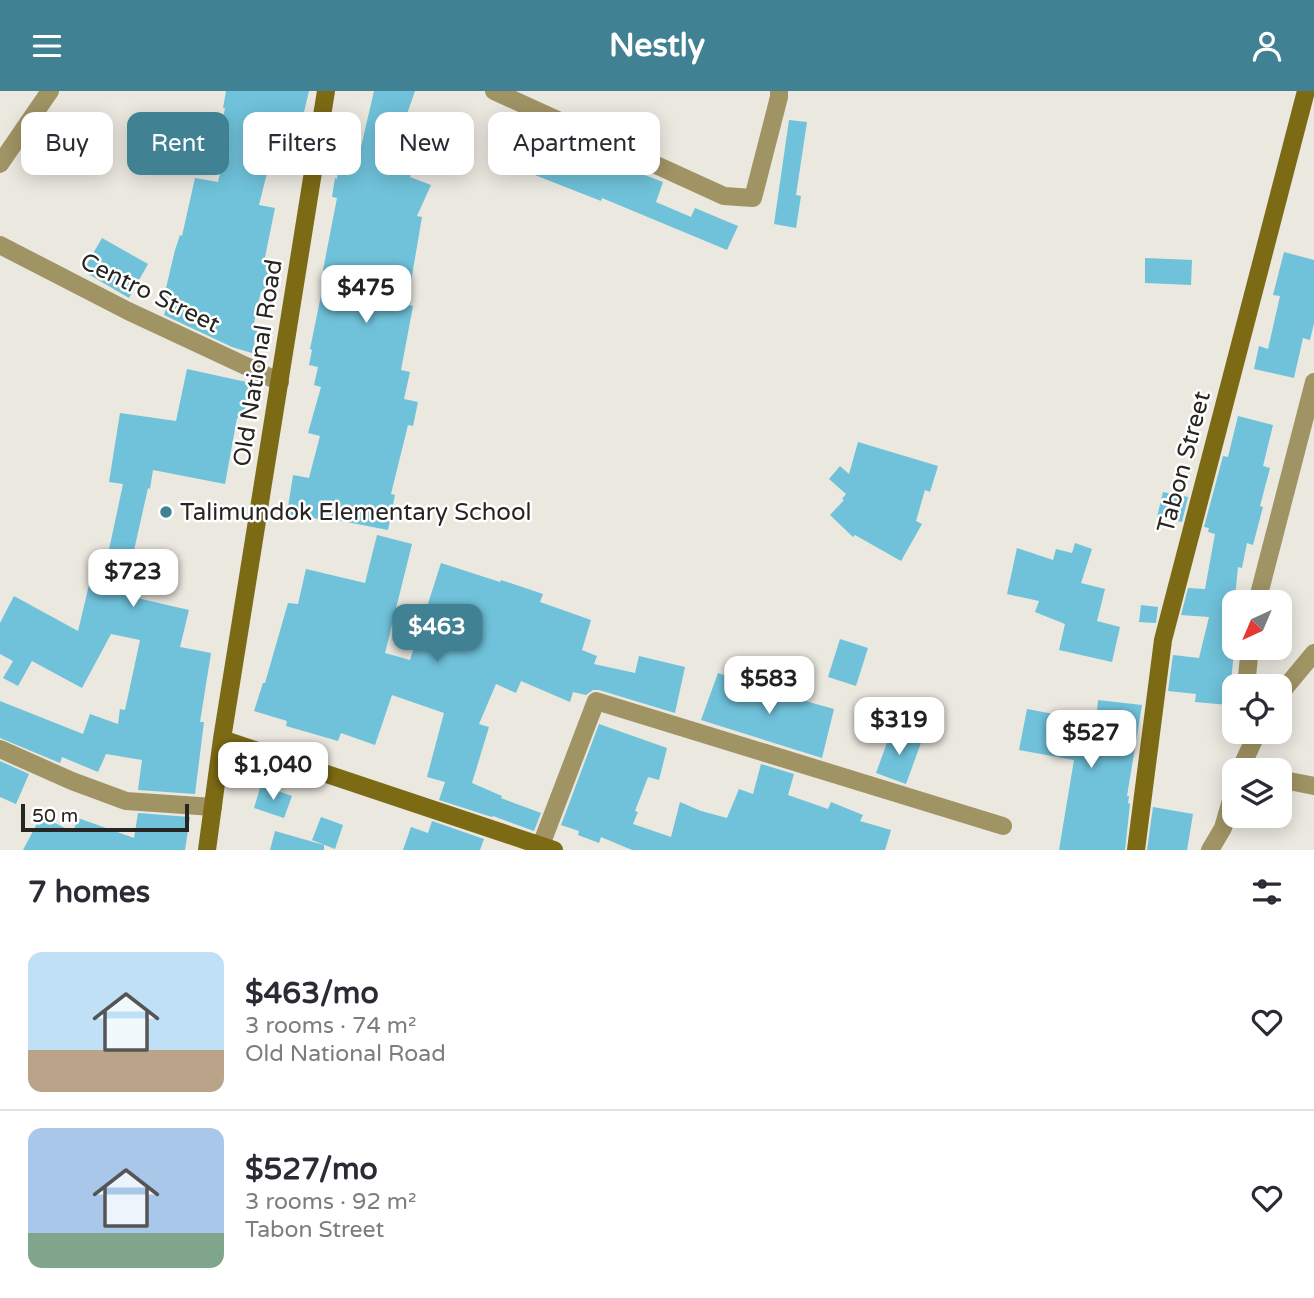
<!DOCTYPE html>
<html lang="en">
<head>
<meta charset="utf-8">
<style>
  body { margin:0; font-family:"Varela Round",sans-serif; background:#f2f2f3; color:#2b2b33; height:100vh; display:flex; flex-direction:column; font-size:26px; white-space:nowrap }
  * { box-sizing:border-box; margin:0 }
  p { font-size:23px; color:#7c7c81 }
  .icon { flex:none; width:38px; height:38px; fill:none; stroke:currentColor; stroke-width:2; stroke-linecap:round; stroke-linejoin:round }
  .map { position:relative; height:759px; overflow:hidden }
  .drawer { display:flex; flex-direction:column; background:#fff; flex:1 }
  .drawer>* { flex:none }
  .guide { position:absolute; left:21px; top:21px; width:700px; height:63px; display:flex; gap:14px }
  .needle { width:46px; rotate:224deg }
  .controls { position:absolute; left:1222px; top:499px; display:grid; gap:14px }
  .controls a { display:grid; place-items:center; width:70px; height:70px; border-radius:14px; background:#fff; box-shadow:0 4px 18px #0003; font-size:35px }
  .scale { position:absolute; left:21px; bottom:18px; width:168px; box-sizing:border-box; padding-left:7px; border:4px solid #262522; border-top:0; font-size:19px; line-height:24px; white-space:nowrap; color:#262522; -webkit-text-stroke:5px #fff; paint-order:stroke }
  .price { position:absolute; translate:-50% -60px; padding:0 16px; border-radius:14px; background:#fff; color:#222; font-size:23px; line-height:46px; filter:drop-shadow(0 2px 4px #0008) }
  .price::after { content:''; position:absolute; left:50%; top:42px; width:21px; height:16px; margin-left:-10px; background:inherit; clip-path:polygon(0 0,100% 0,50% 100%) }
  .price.active { background:#408194; color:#fff }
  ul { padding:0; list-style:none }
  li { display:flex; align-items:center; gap:21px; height:175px; padding:0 28px }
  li+li { border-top:2px solid #e1e1e2 }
  li span { display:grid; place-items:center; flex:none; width:196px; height:140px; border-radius:14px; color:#555 }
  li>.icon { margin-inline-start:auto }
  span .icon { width:84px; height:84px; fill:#fffc; stroke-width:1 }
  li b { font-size:30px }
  h2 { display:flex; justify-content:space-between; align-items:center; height:84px; padding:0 28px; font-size:30px }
  .pill { padding:0 24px; border-radius:14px; background:#fff; box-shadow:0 4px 18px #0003; font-size:24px; line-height:63px }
  .pill.active { background:#408194; color:#fff }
  header { display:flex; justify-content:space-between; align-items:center; height:91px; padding:0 28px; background:#408194; color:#fff; font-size:32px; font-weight:700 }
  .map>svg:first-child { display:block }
  .building { fill:#6fc2da }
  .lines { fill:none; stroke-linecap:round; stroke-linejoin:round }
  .street { stroke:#a09364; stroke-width:18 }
  .secondary { stroke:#7d6a15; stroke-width:18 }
  .poi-dot { fill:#408194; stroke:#fff; stroke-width:2.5 }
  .labels { text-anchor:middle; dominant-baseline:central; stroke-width:5; stroke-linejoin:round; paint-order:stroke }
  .street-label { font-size:24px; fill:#262522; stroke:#fff }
  .poi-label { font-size:24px; fill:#262522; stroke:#fff; text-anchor:start }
</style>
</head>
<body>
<header><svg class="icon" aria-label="menu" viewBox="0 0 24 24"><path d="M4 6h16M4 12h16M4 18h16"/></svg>Nestly<svg class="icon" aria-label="person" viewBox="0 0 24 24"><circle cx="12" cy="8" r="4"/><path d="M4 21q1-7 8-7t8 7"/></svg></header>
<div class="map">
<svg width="1314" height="759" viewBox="0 0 1314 759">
  <rect width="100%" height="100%" fill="#eae8df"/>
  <path class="building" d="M 226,0 L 309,0 L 298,46 L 294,45 L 290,69 L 271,66 L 259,114 L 275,117 L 264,171 L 271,173 L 266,201 L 261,200 L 253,236 L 258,238 L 252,262 L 232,256 L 164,224 L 168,211 L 163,210 L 175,159 L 180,144 L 182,145 L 195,87 L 218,91 L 227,53 L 218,51 L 225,17 L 223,17 Z
    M 374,0 L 415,0 L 406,26 L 423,30 L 410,86 L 431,94 L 417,125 L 422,126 L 407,214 L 413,215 L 401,279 L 410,281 L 404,308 L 418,311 L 413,335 L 408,334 L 391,403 L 395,404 L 388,439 L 326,427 L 326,429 L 287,423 L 293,384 L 309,387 L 320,345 L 308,342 L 321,296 L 314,294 L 318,276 L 309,274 L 312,259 L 310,258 L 326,180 L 323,179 L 337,107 L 332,106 L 335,87 L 337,88 L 340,66 L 358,69 Z
    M 789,29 L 807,31 L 796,104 L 801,105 L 796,137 L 774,133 Z
    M 500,37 L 551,57 L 554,49 L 663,91 L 656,111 L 691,126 L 695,117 L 738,135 L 727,159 L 602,107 L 601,110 L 489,66 Z
    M 102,147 L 148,173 L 129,207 L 83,180 Z
    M 1284,161 L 1314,169 L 1314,232 L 1310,249 L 1303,247 L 1294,287 L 1254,278 L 1259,255 L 1268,258 L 1280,205 L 1273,204 Z
    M 1145,167 L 1192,169 L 1191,194 L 1145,192 Z
    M 187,278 L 251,292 L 243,328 L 237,327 L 225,393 L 153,379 L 150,398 L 148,397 L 124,504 L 189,519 L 180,556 L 211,562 L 200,631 L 204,631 L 195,703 L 138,699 L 142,669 L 106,663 L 98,681 L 62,666 L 60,672 L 0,647 L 0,610 L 83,643 L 90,623 L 118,633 L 120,618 L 125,619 L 140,549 L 111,543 L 82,597 L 32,570 L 18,595 L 3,587 L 13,570 L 0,563 L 0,532 L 14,505 L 78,540 L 96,465 L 107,468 L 123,393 L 109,391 L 120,322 L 176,330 Z
    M 1238,325 L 1273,334 L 1263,375 L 1270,377 L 1260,415 L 1263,416 L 1253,454 L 1247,452 L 1242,477 L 1238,476 L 1232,536 L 1234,536 L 1234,559 L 1229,614 L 1195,611 L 1196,603 L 1168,600 L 1173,564 L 1199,567 L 1209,526 L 1181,524 L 1188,497 L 1205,498 L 1215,443 L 1208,441 L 1209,437 L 1204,436 L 1223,365 L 1228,366 Z
    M 858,351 L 938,375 L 930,401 L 925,399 L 916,430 L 922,433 L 901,470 L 855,444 L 853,446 L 830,424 L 844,409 L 842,408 L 846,403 L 829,388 L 840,375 L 849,383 Z
    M 1163,401 L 1188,406 L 1182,431 L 1157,426 Z
    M 377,444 L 412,453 L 385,562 L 410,569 L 441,472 L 500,491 L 501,489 L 543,503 L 540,511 L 591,529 L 582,559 L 597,565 L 594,573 L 635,582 L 639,565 L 685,576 L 675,622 L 599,599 L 593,599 L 586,604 L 573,601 L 570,611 L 521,590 L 516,602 L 496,593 L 479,633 L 489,636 L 472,692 L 502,705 L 501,707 L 541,722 L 534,740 L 493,725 L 492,726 L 439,709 L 445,691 L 427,686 L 444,622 L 392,604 L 375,654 L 341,642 L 338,650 L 286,635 L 287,630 L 254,620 L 263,592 L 265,592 L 288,512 L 298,513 L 306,478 L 365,492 Z
    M 1075,452 L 1092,458 L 1081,492 L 1105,498 L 1097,530 L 1120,536 L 1112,571 L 1059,559 L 1065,533 L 1035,521 L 1039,510 L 1007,503 L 1017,457 L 1053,469 L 1056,458 L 1072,462 Z
    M 1141,514 L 1158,516 L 1156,532 L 1139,531 Z
    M 840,548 L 868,557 L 856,595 L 828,586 Z
    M 718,582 L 769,600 L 834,618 L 822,667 L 701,629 Z
    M 1098,609 L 1142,614 L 1127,705 L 1129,705 L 1128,712 L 1130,713 L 1125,759 L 1059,759 L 1074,669 L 1019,659 L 1027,618 L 1096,631 Z
    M 599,633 L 667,657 L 659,689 L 648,686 L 635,720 L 638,721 L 633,733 L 671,746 L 680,711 L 701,720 L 727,727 L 739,698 L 753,703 L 761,673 L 794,683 L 788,704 L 828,718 L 831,711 L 863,724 L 860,730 L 891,739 L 885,759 L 632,759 L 601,746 L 599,752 L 578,744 L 579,740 L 561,734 Z
    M 892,638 L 922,649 L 906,693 L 876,682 Z
    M 0,670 L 29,683 L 16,713 L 0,706 Z
    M 261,694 L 292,705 L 284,727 L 254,717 Z
    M 1153,716 L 1193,723 L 1187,759 L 1147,759 Z
    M 138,722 L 190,726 L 185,759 L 23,759 L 41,725 L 73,741 L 78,727 L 134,747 Z
    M 321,726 L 343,734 L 335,758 L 312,749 Z
    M 432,730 L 484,748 L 480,759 L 403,759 L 411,736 L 428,742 Z
    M 275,740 L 324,754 L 324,759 L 270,759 Z"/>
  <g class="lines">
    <path class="street" d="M 494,0 L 724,105 L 753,107 L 779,6 L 779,0
      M 0,73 L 50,0
      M 0,154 L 128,220 L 280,291
      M 1257,511 L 1314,291
      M 1246,595 L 1250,556
      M 1279,604 L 1314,562
      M 0,658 L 72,690 L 126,710 L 213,716
      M 1240,679 L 1258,640
      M 1279,688 L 1314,695
      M 541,754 L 596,610 L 1003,735
      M 1210,759 L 1223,737 L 1234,699"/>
    <path class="secondary" d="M 222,648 L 554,759
      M 207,759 L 222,648 L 326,0
      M 1136,759 L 1163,549 L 1306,0"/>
  </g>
  <circle class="poi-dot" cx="166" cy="421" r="7"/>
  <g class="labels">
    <g class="street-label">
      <text transform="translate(150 202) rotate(26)">Centro Street</text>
      <text transform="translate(258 272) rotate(-81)">Old National Road</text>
      <text transform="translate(1184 371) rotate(-75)">Tabon Street</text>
    </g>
    <g class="poi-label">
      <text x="180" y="421">Talimundok Elementary School</text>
    </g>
  </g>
</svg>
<div class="controls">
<a><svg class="needle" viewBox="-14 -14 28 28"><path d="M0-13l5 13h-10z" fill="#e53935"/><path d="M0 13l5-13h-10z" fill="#7c7c81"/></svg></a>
<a><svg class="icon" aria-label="locate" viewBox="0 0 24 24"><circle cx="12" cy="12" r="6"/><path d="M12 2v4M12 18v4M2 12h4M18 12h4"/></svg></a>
<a><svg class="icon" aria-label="layers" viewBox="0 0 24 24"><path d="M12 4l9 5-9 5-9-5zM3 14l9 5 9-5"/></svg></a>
</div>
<div class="scale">50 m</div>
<b class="price" style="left:366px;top:234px">$475</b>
<b class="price" style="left:133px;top:518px">$723</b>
<b class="price active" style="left:437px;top:573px">$463</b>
<b class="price" style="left:769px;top:625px">$583</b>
<b class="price" style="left:899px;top:666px">$319</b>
<b class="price" style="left:1091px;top:679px">$527</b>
<b class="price" style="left:273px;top:711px">$1,040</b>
<div class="guide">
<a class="pill">Buy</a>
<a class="pill active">Rent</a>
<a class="pill">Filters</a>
<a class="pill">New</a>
<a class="pill">Apartment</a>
</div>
</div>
<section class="drawer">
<h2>7 homes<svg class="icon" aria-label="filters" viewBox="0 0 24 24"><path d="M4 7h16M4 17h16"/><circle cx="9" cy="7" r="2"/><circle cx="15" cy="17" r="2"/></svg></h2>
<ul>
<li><span style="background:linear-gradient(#bfe0f5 70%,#b9a48a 0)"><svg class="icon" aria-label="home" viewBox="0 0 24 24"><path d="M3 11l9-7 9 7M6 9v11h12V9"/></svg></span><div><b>$463/mo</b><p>3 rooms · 74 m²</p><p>Old National Road</p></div><svg class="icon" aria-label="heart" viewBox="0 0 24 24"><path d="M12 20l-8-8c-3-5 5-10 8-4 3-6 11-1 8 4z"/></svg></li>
<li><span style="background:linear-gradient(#a9c7e8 75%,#7fa58c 0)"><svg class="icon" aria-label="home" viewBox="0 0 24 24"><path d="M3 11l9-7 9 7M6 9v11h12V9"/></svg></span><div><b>$527/mo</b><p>3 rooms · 92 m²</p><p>Tabon Street</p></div><svg class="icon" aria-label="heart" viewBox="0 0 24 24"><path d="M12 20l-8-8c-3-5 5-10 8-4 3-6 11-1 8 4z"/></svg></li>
</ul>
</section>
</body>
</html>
